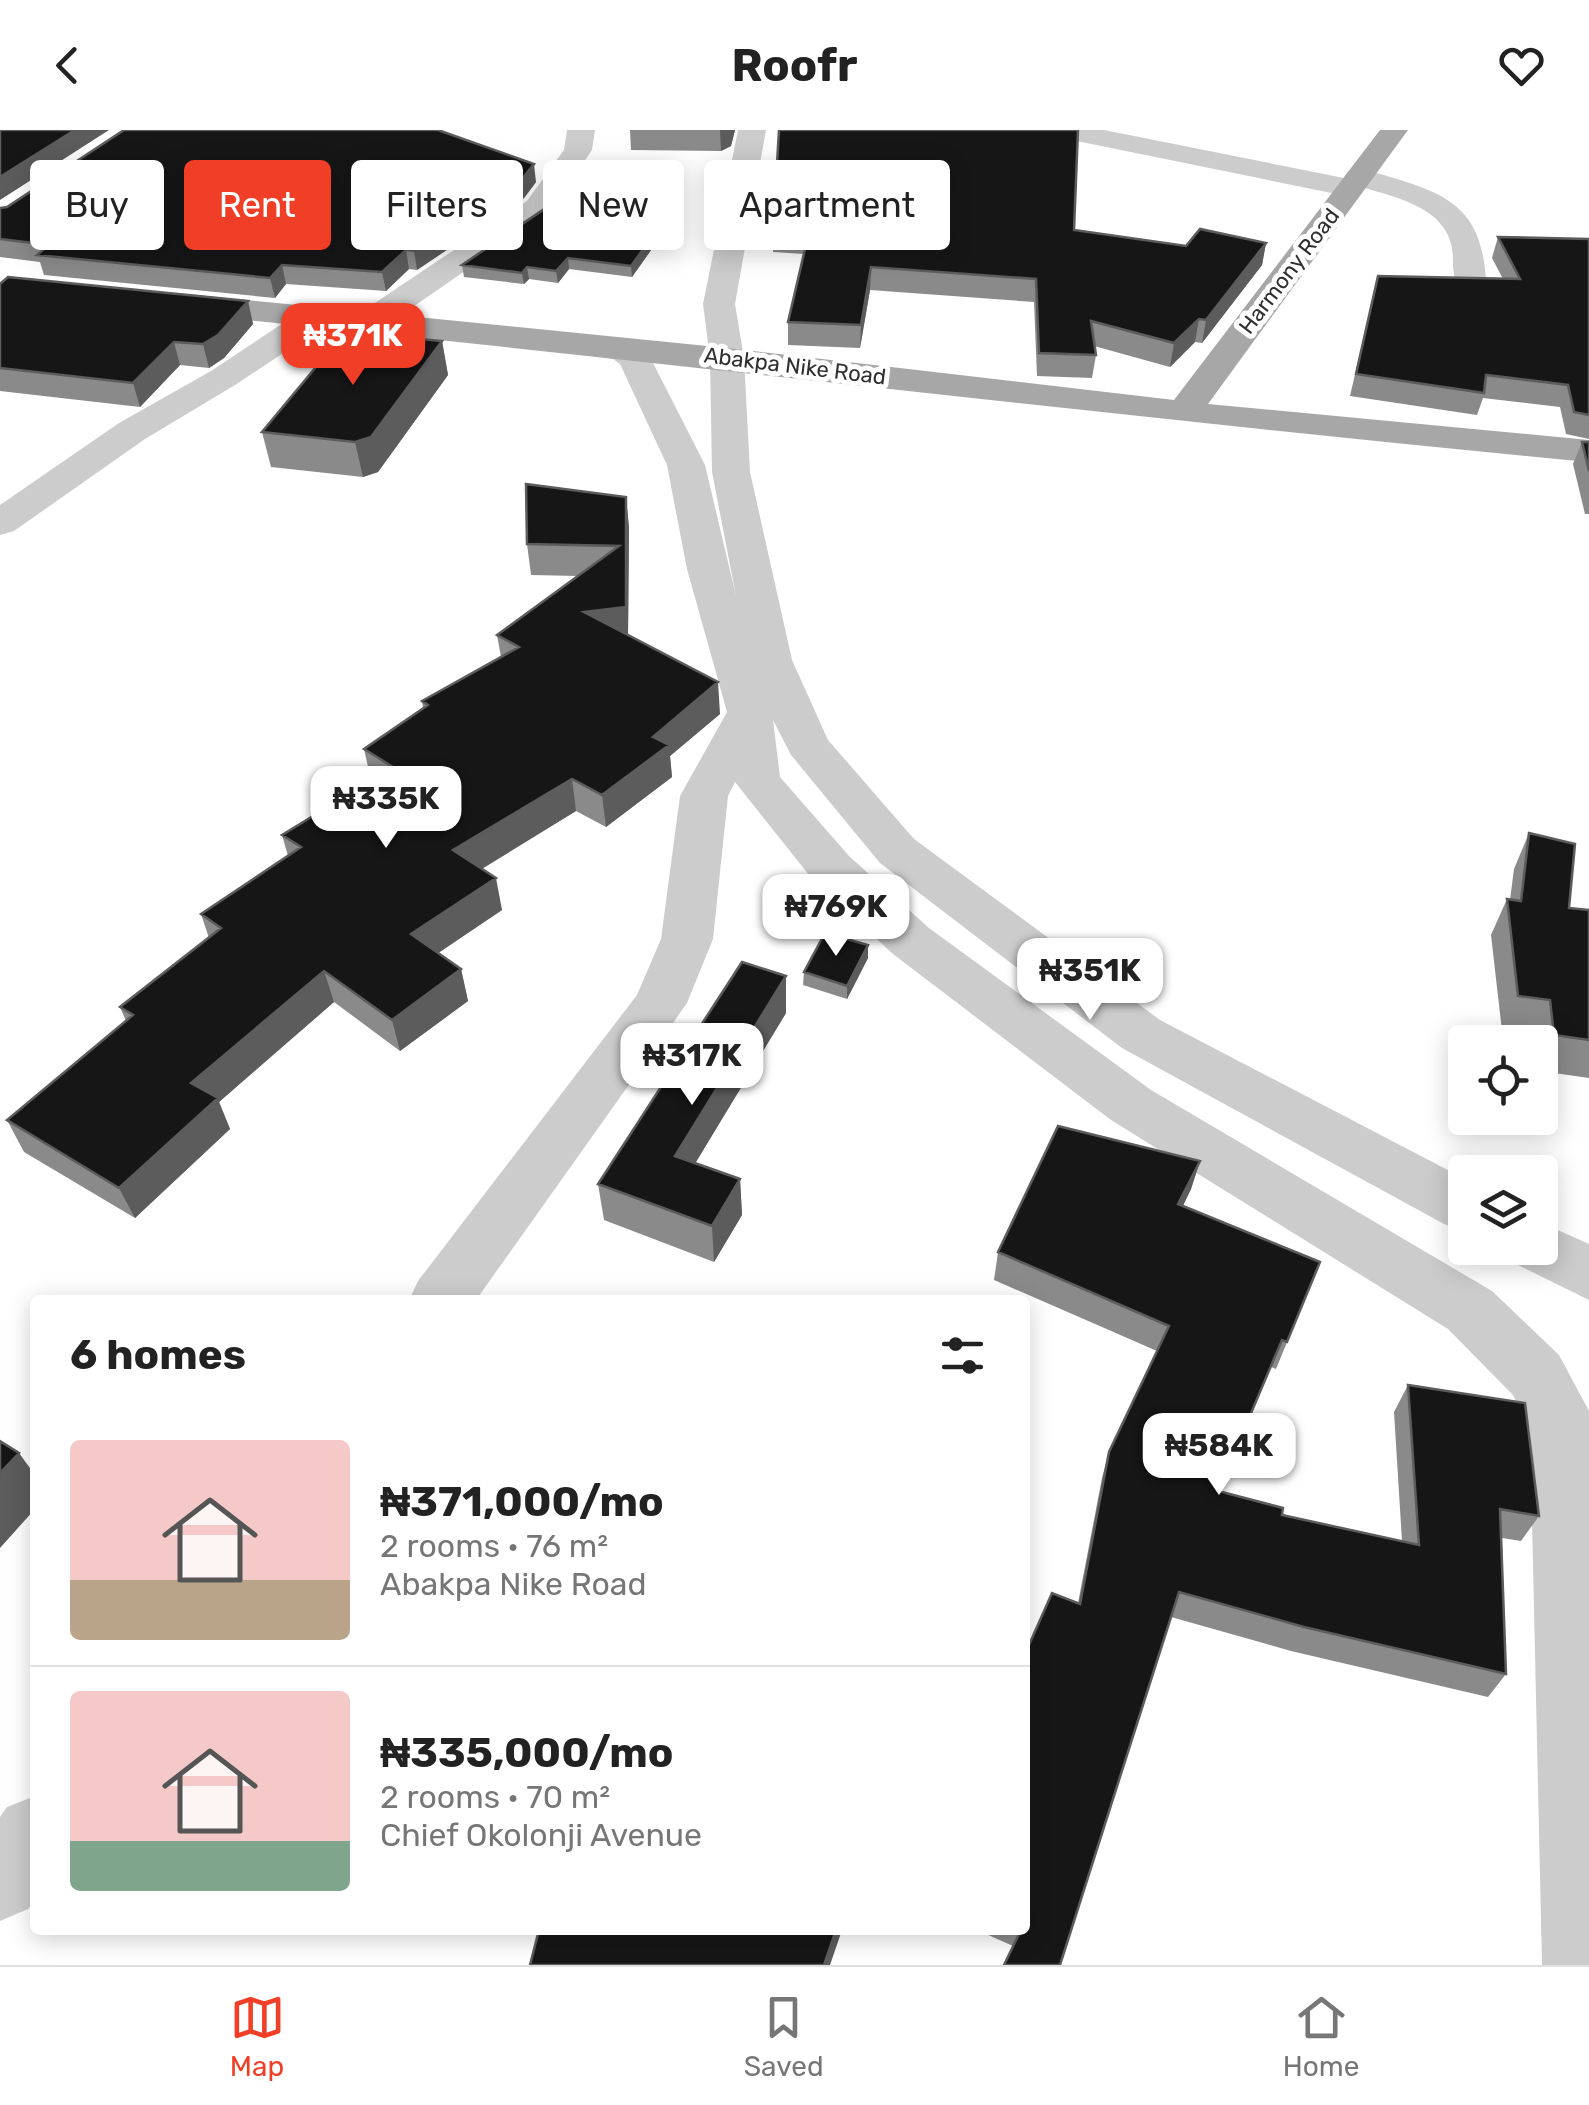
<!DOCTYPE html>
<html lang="en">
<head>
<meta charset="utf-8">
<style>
  body { margin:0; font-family:Rubik,sans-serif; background:#f2f2f2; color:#222; height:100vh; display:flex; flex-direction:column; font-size:38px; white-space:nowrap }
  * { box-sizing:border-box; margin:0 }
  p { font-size:32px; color:#767676 }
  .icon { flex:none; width:55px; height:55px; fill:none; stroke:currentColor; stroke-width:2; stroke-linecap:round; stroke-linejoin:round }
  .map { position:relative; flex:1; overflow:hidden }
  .side { position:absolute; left:30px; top:1165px; width:1000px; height:640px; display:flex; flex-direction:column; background:#fff; border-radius:10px; box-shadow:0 5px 25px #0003 }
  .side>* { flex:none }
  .top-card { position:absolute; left:30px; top:30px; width:1000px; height:90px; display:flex; gap:20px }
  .controls { position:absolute; left:1448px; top:895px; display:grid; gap:20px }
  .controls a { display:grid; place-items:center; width:110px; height:110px; border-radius:10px; background:#fff; box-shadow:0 5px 25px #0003; font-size:50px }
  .price { position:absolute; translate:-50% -85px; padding:0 22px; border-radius:20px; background:#fff; color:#222; font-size:32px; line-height:65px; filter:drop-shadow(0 2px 5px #0008) }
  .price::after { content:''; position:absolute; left:50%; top:60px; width:30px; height:22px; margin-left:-15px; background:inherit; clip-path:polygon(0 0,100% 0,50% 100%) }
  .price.on { background:#f03f26; color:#fff }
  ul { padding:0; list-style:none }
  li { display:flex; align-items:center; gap:30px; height:250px; padding:0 40px }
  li+li { border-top:2px solid #e0e0e0 }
  li span { display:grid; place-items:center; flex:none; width:280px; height:200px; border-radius:10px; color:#555 }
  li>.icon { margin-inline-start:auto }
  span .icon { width:120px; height:120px; fill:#fffc; stroke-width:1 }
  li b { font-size:42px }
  h2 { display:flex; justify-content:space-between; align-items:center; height:120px; padding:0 40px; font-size:42px }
  .pill { padding:0 35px; border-radius:10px; background:#fff; box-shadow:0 5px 25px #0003; font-size:35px; line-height:90px }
  .pill.on { background:#f03f26; color:#fff }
  header { display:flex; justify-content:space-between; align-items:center; height:130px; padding:0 40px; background:#fff; font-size:45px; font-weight:700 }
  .tabs { display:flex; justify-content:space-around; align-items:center; height:140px; border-top:2px solid #e0e0e0; background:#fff; font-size:28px; color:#767676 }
  .tabs a { display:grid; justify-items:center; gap:5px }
  .tabs .on { color:#f03f26 }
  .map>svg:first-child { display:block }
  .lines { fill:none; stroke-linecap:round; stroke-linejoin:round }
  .minor { fill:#ccc; fill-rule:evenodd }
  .major { fill:#a7a7a7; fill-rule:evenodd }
  .wall { fill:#8a8a8a }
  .shaded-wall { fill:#5c5c5c }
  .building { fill:#161616; stroke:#5c5c5c; stroke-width:2.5 }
  .labels { text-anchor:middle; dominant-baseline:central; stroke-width:10; stroke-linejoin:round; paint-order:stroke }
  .far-street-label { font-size:22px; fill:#2f2f2f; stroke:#fff }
</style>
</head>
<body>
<header><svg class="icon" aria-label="back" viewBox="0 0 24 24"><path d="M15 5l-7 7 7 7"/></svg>Roofr<svg class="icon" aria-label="heart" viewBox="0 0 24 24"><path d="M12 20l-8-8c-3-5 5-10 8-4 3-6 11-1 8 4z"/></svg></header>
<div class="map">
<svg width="1589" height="1835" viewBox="0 0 1589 1835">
  <rect width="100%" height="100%" fill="#fff"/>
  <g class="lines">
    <path class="minor" d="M 567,0 L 595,0 L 592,20 L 549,83 L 378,201 L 354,201 L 349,194 L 354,187 L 527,71 L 564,20 Z
      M 738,0 L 766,0 L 735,174 L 744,228 L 750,342 L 792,530 L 828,610 L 914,709 L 1160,890 L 1465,1049 L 1465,1101 L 1444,1094 L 1122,918 L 880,733 L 791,625 L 773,590 L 780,647 L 849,726 L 929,798 L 1151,960 L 1492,1161 L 1559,1225 L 1589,1281 L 1589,1835 L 1542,1835 L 1530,1300 L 1513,1265 L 1448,1199 L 1111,990 L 893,824 L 813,750 L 735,652 L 728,666 L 713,809 L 687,873 L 476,1170 L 409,1170 L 418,1151 L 637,865 L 661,809 L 680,666 L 727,582 L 687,439 L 667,335 L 620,234 L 613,229 L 554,221 L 549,214 L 554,207 L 566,204 L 622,210 L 647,221 L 705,335 L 736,466 L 712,342 L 710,228 L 703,174 Z
      M 1048,0 L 1104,0 L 1344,48 L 1348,41 C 1363,37 1378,44 1394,48 C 1454,66 1481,83 1486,149 L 1481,156 L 1459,156 C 1451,145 1454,131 1452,118 C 1445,78 1398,68 1365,58 L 1361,64 L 1351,67 L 1062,8 Z
      M 315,177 L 327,180 L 332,187 L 327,194 L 235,255 L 145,309 L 14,401 L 0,405 L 0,375 L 119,293 L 211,241 L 303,180 Z
      M 1540,1092 L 1589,1114 L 1589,1170 L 1518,1135 L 1510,1118 L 1540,1118 Z
      M 35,1666 L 35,1770 L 28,1779 L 0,1791 L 0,1687 L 7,1677 Z"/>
    <path class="major" d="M 1380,0 L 1408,0 L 1208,274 L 1589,310 L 1589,332 C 1118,287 648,230 177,183 L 165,180 L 161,173 L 165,166 L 177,163 L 727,218 L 1174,270 Z"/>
  </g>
  <path class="wall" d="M 630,0 L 735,0 L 731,16 L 721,21 L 631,20 Z
    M 536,52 L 524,68 L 417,140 L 409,139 L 386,161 L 286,154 L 275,168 L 44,145 L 40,132 L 0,127 L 0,78 Z
    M 673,89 L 632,147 L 569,139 L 558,153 L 529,149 L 524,154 L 464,147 L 462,135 Z
    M 773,100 L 1074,100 L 1186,116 L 1266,113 L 1262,135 L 1202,213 L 1195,212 L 1170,237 L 1094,216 L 1096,225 L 1092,248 L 1037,246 L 1034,172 L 870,160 L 860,218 L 788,215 L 788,192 L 804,124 L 773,122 Z
    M 1498,107 L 1589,109 L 1589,309 L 1566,304 L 1560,277 L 1483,268 L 1477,285 L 1350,266 L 1373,167 L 1503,149 L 1492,128 Z
    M 0,154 L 248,171 L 253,194 L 224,228 L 209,238 L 180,235 L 140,277 L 0,261 Z
    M 442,211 L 448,245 L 378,342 L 363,347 L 271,337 L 262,302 Z
    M 1582,312 L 1589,312 L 1589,384 L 1585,384 L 1573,334 Z
    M 626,367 L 629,398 L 628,505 L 720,584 L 670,626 L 672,647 L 606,697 L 576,681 L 482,739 L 502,780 L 438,823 L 461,839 L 468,871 L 400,921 L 334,872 L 219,972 L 230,999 L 135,1088 L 24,1022 L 7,990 L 126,891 L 120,877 L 209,808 L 201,784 L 288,726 L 282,705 L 371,650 L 364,619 L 423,578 L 422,571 L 501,527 L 497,505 L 578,446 L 531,445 L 527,414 Z
    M 1529,703 L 1569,778 L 1589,780 L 1589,948 L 1540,941 L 1540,912 L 1533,912 L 1532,905 L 1502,901 L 1491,805 L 1507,769 L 1510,770 L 1514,739 Z
    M 868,815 L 868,828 L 847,869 L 803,855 L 804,842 Z
    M 786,846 L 786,883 L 695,1033 L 740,1049 L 742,1085 L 714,1132 L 604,1090 L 598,1054 Z
    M 1058,996 L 1200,1031 L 1191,1059 L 1183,1076 L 1320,1132 L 1276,1239 L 1271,1237 L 1219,1361 L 1283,1378 L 1282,1385 L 1402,1411 L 1394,1282 L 1408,1255 L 1525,1273 L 1539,1386 L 1521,1411 L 1502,1408 L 1506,1544 L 1488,1567 L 1291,1521 L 1171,1487 L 1060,1835 L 1004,1835 L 1013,1816 L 977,1800 L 1025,1800 L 1025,1524 L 1052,1463 L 1078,1473 L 1102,1348 L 1109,1322 L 1157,1221 L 994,1150 L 998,1122 Z"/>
  <path class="shaded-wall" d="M 75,0 L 109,0 L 0,70 L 0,47 Z
    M 720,0 L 735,0 L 731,16 L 721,21 Z
    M 534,34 L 536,52 L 524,68 L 417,140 L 414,121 Z
    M 673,78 L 673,89 L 632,147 L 631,136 Z
    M 1266,113 L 1262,135 L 1202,213 L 1206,190 Z
    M 406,120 L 409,139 L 386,161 L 382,142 Z
    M 568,128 L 569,139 L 558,153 L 556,141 Z
    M 282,135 L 286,154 L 275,168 L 270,148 Z
    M 527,137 L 529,149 L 524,154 L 522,143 Z
    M 871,137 L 870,160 L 860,218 L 861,195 Z
    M 248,171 L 253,194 L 224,228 L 209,238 L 203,214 Z
    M 1199,189 L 1195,212 L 1170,237 L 1174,213 Z
    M 442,211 L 448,245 L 378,342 L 363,347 L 355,312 Z
    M 174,212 L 180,235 L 140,277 L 133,253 Z
    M 626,367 L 629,398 L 628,508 L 584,482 L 626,477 Z
    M 718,552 L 720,584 L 670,626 L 672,647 L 606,697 L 602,665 L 653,607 Z
    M 572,649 L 576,681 L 460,752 L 453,720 Z
    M 496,748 L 502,780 L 419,836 L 411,804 Z
    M 868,815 L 868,828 L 847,869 L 847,856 Z
    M 461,839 L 468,871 L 400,921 L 392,890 Z
    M 324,841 L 334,872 L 219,972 L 230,999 L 135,1088 L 119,1058 L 191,953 Z
    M 786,846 L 786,883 L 678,1062 L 675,1026 Z
    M 1200,1031 L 1191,1059 L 1170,1102 L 1178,1074 Z
    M 740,1049 L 742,1085 L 714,1132 L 712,1096 Z
    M 19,1323 L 35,1345 L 35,1379 L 0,1418 L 0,1343 Z
    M 836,1800 L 842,1800 L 830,1835 L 824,1835 Z"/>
  <path class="building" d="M 0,0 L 75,0 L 0,47 Z
    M 124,0 L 438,0 L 534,34 L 522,49 L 414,121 L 406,120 L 382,142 L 282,135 L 270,148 L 37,125 L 49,115 L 0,109 L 0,78 L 7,77 Z
    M 779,0 L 1078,0 L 1074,100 L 1186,116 L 1200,99 L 1266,113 L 1206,190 L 1199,189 L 1174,213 L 1091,191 L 1096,225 L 1039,223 L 1036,149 L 871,137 L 861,195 L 788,192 L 809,102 L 773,100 Z
    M 566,52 L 605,66 L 609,58 L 673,78 L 631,136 L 568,128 L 556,141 L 527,137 L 522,143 L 462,135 L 550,75 Z
    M 1498,107 L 1589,109 L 1589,285 L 1574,282 L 1568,255 L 1486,245 L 1484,263 L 1356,244 L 1378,146 L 1520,149 Z
    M 8,147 L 248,171 L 218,205 L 203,214 L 174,212 L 133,253 L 0,238 L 0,154 Z
    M 345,202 L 442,211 L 371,307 L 355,312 L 262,302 Z
    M 1582,312 L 1589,312 L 1589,341 Z
    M 526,354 L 626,367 L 626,477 L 584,482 L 718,552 L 653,607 L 669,615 L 602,665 L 572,649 L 453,720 L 496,748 L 411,804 L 461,839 L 392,890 L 324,841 L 191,953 L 218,968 L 119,1058 L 7,990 L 133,885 L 120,877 L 221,798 L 201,784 L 301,717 L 282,705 L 393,637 L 364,619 L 428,575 L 422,571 L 519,517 L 497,505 L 619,416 L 527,414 Z
    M 1529,703 L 1575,714 L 1569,778 L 1589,780 L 1589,910 L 1554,905 L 1550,870 L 1518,866 L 1507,769 L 1521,771 Z
    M 825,803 L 868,815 L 847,856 L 804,842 Z
    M 742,832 L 786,846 L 675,1026 L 740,1049 L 712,1096 L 598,1054 Z
    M 1058,996 L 1200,1031 L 1178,1074 L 1320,1132 L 1287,1212 L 1282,1210 L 1218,1361 L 1283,1378 L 1282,1385 L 1419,1415 L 1408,1255 L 1525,1273 L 1539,1386 L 1500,1379 L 1506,1544 L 1304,1497 L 1179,1462 L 1060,1835 L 1004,1835 L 1021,1800 L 1025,1800 L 1025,1524 L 1052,1463 L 1080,1474 L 1109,1322 L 1169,1196 L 998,1122 Z
    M 0,1311 L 19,1323 L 0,1343 Z
    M 539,1800 L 836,1800 L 824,1835 L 530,1835 Z"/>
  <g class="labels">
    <g class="far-street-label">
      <text transform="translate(1289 141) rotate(-53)">Harmony Road</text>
      <text transform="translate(795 236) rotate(7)">Abakpa Nike Road</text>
    </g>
  </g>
</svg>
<div class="controls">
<a><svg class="icon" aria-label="locate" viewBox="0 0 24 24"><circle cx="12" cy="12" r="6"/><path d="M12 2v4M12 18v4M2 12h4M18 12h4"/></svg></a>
<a><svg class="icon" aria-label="layers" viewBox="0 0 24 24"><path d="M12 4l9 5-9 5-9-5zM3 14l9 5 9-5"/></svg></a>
</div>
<b class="price on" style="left:353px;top:258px">₦371K</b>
<b class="price" style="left:386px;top:721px">₦335K</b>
<b class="price" style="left:836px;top:829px">₦769K</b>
<b class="price" style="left:1090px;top:893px">₦351K</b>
<b class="price" style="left:692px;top:978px">₦317K</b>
<b class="price" style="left:1219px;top:1368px">₦584K</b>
<div class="top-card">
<a class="pill">Buy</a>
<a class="pill on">Rent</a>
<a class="pill">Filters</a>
<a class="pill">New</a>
<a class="pill">Apartment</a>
</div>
<section class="side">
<h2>6 homes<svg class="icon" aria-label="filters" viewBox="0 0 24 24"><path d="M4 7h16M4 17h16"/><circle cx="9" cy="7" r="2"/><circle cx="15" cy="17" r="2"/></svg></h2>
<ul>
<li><span style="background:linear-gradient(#f6c9c9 70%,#b9a48a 0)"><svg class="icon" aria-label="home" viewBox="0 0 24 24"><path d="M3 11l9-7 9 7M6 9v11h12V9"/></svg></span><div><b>₦371,000/mo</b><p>2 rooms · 76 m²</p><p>Abakpa Nike Road</p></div></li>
<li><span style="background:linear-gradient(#f6c9c9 75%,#7fa58c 0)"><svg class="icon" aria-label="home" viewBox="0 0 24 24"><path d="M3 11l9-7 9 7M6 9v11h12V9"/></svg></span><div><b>₦335,000/mo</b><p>2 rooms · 70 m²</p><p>Chief Okolonji Avenue</p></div></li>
</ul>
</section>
</div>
<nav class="tabs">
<a class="on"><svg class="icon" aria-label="map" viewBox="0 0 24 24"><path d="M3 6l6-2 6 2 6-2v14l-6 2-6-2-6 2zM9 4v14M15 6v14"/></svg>Map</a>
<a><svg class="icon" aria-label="saved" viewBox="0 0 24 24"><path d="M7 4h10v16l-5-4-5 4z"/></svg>Saved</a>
<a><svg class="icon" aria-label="home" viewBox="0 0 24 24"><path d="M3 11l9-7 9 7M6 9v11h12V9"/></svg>Home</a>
</nav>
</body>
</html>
